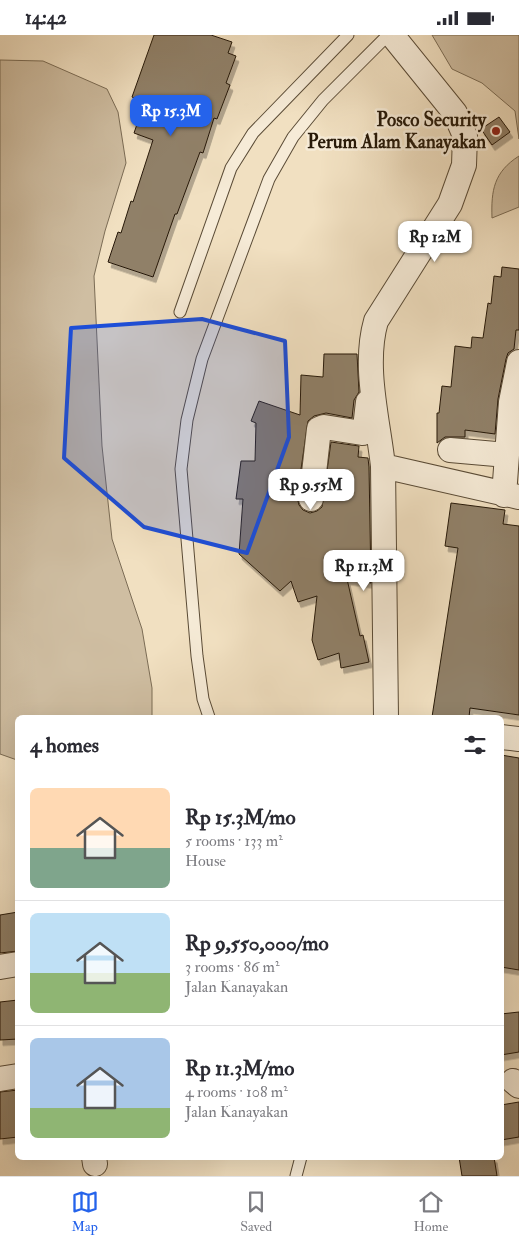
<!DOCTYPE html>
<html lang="en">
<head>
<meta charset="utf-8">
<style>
  body { margin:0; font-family:"IM FELL Double Pica",serif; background:#f2f2f3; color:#2b2b33; height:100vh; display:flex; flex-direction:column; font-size:19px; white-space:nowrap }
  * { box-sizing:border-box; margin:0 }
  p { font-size:16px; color:#7c7c81 }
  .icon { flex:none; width:28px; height:28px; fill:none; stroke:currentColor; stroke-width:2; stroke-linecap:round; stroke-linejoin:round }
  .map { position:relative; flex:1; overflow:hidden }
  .panel { position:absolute; left:15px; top:680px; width:489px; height:445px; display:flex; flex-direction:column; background:#fff; border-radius:8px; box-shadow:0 5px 20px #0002 }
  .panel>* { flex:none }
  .price { position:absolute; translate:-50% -42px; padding:0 11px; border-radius:10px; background:#fff; color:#222; font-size:16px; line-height:32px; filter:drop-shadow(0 1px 2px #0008) }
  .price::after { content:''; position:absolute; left:50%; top:30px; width:15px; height:11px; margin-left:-8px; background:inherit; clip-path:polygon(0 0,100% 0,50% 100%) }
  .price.active { background:#2563eb; color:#fff }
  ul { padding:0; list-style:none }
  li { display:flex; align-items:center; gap:15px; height:125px; padding:0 15px }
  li+li { border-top:1px solid #e1e1e2 }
  li span { display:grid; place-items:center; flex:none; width:140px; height:100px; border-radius:8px; color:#555 }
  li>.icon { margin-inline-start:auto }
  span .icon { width:60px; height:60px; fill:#fffc; stroke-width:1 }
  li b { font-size:21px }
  h2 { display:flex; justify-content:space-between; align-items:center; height:60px; padding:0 15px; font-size:21px }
  .status { display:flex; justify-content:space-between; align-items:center; height:35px; padding:0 25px; background:#fff; direction:ltr }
  .status svg { height:14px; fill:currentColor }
  .dock { display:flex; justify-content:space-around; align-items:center; height:70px; border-top:1px solid #e1e1e2; background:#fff; font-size:14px; color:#7c7c81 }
  .dock a { display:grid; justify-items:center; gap:2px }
  .dock .active { color:#2563eb }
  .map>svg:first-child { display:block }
  .green { fill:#cfbea2; stroke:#7b6c55 }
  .building { fill:#908068; stroke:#271908; filter:url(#shadow) }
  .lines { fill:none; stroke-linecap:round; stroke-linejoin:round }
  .service-casing { stroke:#5a4b36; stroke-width:13 }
  .minor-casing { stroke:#5a4b36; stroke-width:26 }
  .service { stroke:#f6ebd7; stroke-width:11 }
  .minor { stroke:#f6ebd7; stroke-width:24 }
  .marked { fill:#1d4ed8; fill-opacity:0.2; stroke:#1d4ed8; stroke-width:4; stroke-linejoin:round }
  .poi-dot { fill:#8f2418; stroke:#f6ebd7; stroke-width:2 }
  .labels { text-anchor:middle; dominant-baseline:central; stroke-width:5; stroke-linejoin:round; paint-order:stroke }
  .poi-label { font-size:19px; font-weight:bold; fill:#271908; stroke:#f6ebd7; text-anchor:end }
</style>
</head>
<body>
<div class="status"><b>14:42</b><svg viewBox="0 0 49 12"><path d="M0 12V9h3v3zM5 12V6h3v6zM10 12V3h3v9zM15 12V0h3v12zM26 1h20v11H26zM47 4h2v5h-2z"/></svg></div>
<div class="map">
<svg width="519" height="1141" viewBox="0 0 519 1141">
  <defs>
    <filter id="shadow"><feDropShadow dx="3" dy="5.5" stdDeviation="0" flood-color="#0004"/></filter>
  </defs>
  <rect width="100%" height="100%" fill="#f1e0c1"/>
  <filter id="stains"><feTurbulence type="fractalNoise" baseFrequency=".004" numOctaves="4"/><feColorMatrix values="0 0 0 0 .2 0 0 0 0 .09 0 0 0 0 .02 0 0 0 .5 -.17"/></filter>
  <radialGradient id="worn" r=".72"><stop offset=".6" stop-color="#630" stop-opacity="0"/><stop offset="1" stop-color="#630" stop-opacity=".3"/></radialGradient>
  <path class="green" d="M 432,0 L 519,0 L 519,104 L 515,76 L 482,48 L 452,34 Z
    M 0,25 L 43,26 L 107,54 L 118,77 L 126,128 L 105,196 L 94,241 L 102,411 L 112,504 L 142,594 L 152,653 L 152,680 L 150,682 L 18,682 L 17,725 L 0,719 Z
    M 519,121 L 519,172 L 492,183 C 491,155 494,137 519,121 Z"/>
  <path class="building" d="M 154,0 L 211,0 L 232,7 L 228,18 L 236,21 L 226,48 L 230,50 L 217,84 L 214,83 L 203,118 L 200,117 L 177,179 L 175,179 L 153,242 L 108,227 L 118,197 L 121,198 L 131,166 L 133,167 L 153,105 L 134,98 L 143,72 L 134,69 L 136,64 L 132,62 Z
    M 499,82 L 510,97 L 492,110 L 481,94 Z
    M 502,232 L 519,234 L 519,295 L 516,295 L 514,314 L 508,318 L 506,324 L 498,364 L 495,399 L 465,395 L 465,402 L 445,402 L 437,408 L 437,378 L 439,378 L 442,351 L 451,352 L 455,311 L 471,313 L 472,302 L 483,303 L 488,268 L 491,269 L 494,241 L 501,242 Z
    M 324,319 L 357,319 L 359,357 L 354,365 L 352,383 L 326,378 L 314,381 L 308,386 L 297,462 L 299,470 L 303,475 L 310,478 L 317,476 L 322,472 L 331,407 L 359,411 L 358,422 L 368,423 L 369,432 L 371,548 L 347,544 L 360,601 L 363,600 L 369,627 L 341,633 L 339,618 L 318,625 L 312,605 L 317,561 L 298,567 L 291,546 L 280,556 L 239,519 L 243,464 L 236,464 L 241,426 L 255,426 L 256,388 L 251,386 L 259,366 L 300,380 L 301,340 L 323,342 Z
    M 451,468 L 505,475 L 503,489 L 519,491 L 519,680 L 470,673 L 469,682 L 432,682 L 458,513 L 445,511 Z
    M 501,720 L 519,723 L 519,935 L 501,932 Z
    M 18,877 L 18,916 L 0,918 L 0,880 Z
    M 18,965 L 18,1004 L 0,1005 L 0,967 Z
    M 519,977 L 519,1017 L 501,1020 L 501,979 Z
    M 18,1055 L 18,1102 L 0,1104 L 0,1057 Z
    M 519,1067 L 519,1102 L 501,1105 L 501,1070 Z
    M 459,1122 L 494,1122 L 497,1141 L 462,1141 Z"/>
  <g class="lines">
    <defs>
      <path id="service" d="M 180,277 L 231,133 L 253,98 L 348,0
        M 209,682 L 203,664 L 197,621 L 181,434 L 187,385 L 202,324 L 269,144 L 293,102 L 323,65 L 388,0
        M 296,1141 L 301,1122"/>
      <path id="minor" d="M 392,0 L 455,78 L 465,101 L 464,130 L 450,169 L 376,286 C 363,331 378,385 383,431 L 519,462
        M 450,415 L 507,420
        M 383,431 L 386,682
        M 504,460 L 511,367 L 519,327
        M 311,464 L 319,394 L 324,392 L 362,398 L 365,393 L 368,367
        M 501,702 L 519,704
        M 0,932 L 18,929
        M 0,1044 L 18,1041
        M 513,1046 L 519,1051
        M 94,1122 L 95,1129"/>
    </defs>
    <use href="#service" class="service-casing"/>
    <use href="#minor" class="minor-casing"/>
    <use href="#service" class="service"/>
    <use href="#minor" class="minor"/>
  </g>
  <path class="marked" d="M 202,284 L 285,306 L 289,402 L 247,518 L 144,492 L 64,423 L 71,293 Z"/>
  <circle class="poi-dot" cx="496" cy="96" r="5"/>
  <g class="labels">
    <g class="poi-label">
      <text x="486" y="85">Posco Security<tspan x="486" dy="22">Perum Alam Kanayakan</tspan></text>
    </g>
  </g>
  <rect width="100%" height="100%" filter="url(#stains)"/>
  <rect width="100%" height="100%" fill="url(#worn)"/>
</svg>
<b class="price active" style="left:171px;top:102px">Rp 15.3M</b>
<b class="price" style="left:435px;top:228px">Rp 12M</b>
<b class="price" style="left:311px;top:476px">Rp 9.55M</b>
<b class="price" style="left:364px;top:557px">Rp 11.3M</b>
<section class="panel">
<h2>4 homes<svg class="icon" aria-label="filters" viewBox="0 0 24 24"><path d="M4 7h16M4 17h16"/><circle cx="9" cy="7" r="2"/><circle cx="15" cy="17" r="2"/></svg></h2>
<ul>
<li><span style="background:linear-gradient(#ffd9b3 60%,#7fa58c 0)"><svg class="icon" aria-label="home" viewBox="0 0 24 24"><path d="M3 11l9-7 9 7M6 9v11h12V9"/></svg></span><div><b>Rp 15.3M/mo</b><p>5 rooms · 133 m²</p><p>House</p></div></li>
<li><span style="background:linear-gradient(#bfe0f5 60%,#8fb573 0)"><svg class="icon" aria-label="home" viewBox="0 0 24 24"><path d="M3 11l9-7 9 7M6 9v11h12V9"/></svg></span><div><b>Rp 9,550,000/mo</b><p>3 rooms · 86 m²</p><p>Jalan Kanayakan</p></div></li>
<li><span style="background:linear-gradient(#a9c7e8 70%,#8fb573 0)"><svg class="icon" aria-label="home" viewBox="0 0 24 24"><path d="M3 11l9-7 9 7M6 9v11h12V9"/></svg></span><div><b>Rp 11.3M/mo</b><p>4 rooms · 108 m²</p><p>Jalan Kanayakan</p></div></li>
</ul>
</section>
</div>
<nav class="dock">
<a class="active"><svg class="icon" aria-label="map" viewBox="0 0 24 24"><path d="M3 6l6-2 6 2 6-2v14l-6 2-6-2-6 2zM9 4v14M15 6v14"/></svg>Map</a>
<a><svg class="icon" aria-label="saved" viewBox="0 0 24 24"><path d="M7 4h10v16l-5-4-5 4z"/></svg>Saved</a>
<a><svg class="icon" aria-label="home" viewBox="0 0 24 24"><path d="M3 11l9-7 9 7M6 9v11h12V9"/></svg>Home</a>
</nav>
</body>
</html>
